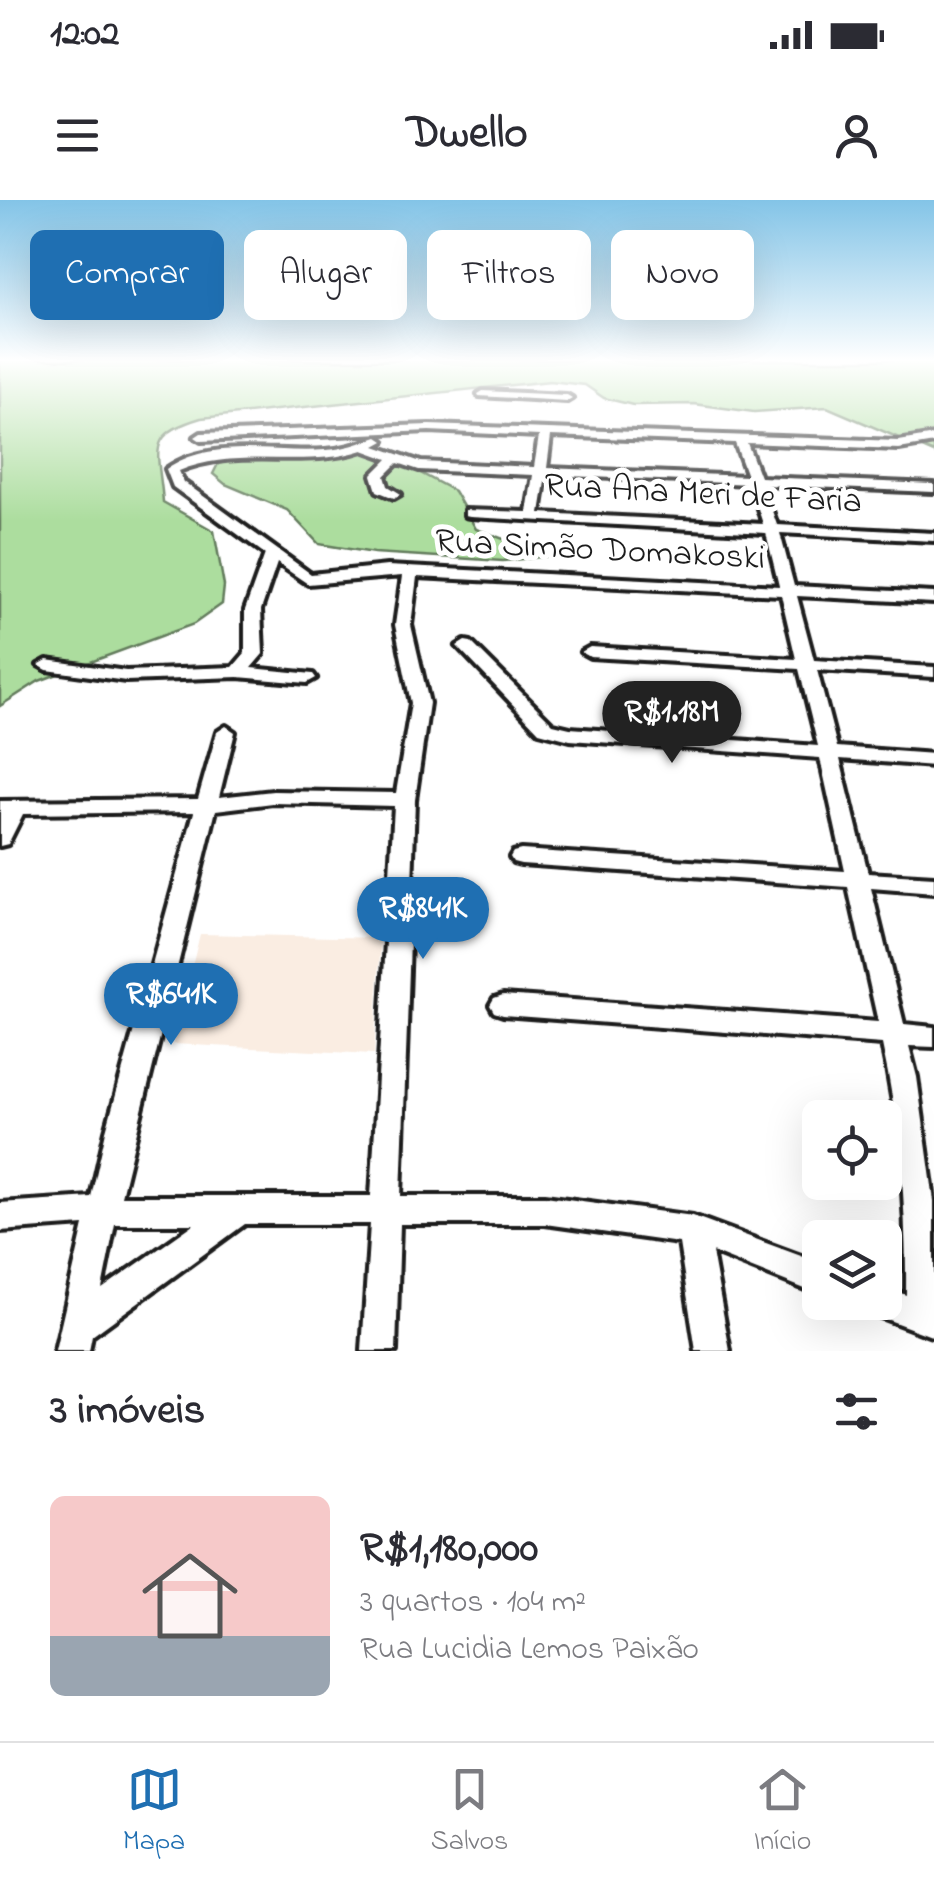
<!DOCTYPE html>
<html lang="pt">
<head>
<meta charset="utf-8">
<style>
  body { margin:0; font-family:"Indie Flower",sans-serif; background:#f7f7f7; color:#2b2b33; height:100vh; display:flex; flex-direction:column; font-size:38px; white-space:nowrap }
  * { box-sizing:border-box; margin:0 }
  p { font-size:32px; color:#7c7c81 }
  .icon { flex:none; width:55px; height:55px; fill:none; stroke:currentColor; stroke-width:2; stroke-linecap:round; stroke-linejoin:round }
  .map { position:relative; height:1151px; overflow:hidden }
  .side { display:flex; flex-direction:column; background:#fff; flex:1 }
  .side>* { flex:none }
  .guide { position:absolute; left:30px; top:30px; width:875px; height:90px; display:flex; gap:20px }
  .buttons { position:absolute; left:802px; top:900px; display:grid; gap:20px }
  .buttons a { display:grid; place-items:center; width:100px; height:100px; border-radius:15px; background:#fff; box-shadow:0 10px 40px #0002; font-size:50px }
  .price { position:absolute; translate:-50% -85px; padding:0 22px; border-radius:35px; background:#1f6fb2; color:#fff; font-size:32px; line-height:65px; filter:drop-shadow(0 2px 5px #0008) }
  .price::after { content:''; position:absolute; left:50%; top:60px; width:30px; height:22px; margin-left:-15px; background:inherit; clip-path:polygon(0 0,100% 0,50% 100%) }
  .price.current { background:#222; color:#fff }
  ul { padding:0; list-style:none }
  li { display:flex; align-items:center; gap:30px; height:250px; padding:0 50px }
  li+li { border-top:2px solid #e1e1e2 }
  li span { display:grid; place-items:center; flex:none; width:280px; height:200px; border-radius:15px; color:#555 }
  li>.icon { margin-inline-start:auto }
  span .icon { width:120px; height:120px; fill:#fffc; stroke-width:1 }
  li b { font-size:42px }
  h2 { display:flex; justify-content:space-between; align-items:center; height:120px; padding:0 50px; font-size:42px }
  .chip { padding:0 35px; border-radius:15px; background:#fff; box-shadow:0 10px 40px #0002; font-size:35px; line-height:90px }
  .chip.current { background:#1f6fb2; color:#fff }
  .status { display:flex; justify-content:space-between; align-items:center; height:70px; padding:0 50px; background:#fff; direction:ltr }
  .status svg { height:28px; fill:currentColor }
  header { display:flex; justify-content:space-between; align-items:center; height:130px; padding:0 50px; background:#fff; font-size:45px; font-weight:700 }
  .dock { display:flex; justify-content:space-around; align-items:center; height:140px; border-top:2px solid #e1e1e2; background:#fff; font-size:28px; color:#7c7c81 }
  .dock a { display:grid; justify-items:center; gap:5px }
  .dock .current { color:#1f6fb2 }
  .map>svg:first-child { display:block }
  .built { fill:#faede2 }
  .green { fill:#acdd9e; stroke:#647c5d; stroke-width:2.5 }
  .lines { fill:none; stroke-linecap:round; stroke-linejoin:round }
  .minor-casing { stroke:#1c1c1c; stroke-width:8 }
  .minor { fill:#fff; fill-rule:evenodd }
  .labels { text-anchor:middle; dominant-baseline:central; stroke-width:10; stroke-linejoin:round; paint-order:stroke }
  .far-street-label { font-size:35px; fill:#1c1c1c; stroke:#fff }
</style>
</head>
<body>
<div class="status"><b>12:02</b><svg viewBox="0 0 49 12"><path d="M0 12V9h3v3zM5 12V6h3v6zM10 12V3h3v9zM15 12V0h3v12zM26 1h20v11H26zM47 4h2v5h-2z"/></svg></div>
<header><svg class="icon" aria-label="menu" viewBox="0 0 24 24"><path d="M4 6h16M4 12h16M4 18h16"/></svg>Dwello<svg class="icon" aria-label="person" viewBox="0 0 24 24"><circle cx="12" cy="8" r="4"/><path d="M4 21q1-7 8-7t8 7"/></svg></header>
<div class="map">
<svg width="934" height="1151" viewBox="0 0 934 1151">
  <rect width="100%" height="100%" fill="#fff"/>
  <filter id="ink" filterUnits="userSpaceOnUse"><feTurbulence type="fractalNoise" baseFrequency=".01" numOctaves="2"/><feDisplacementMap in="SourceGraphic" scale="20" xChannelSelector="R" yChannelSelector="G"/><feConvolveMatrix kernelMatrix="1 2 1 2 8 2 1 2 1" color-interpolation-filters="sRGB"/></filter>
  <g filter="url(#ink)">
    <path class="built" d="M 200,734 L 381,738 L 374,854 L 173,844 Z"/>
    <path class="green" d="M 0,160 L 934,160 L 934,253 L 827,207 L 754,212 L 694,204 L 633,205 L 604,198 L 585,185 L 550,181 L 201,218 C 144,235 159,250 163,302 L 214,331 L 224,386 L 222,404 L 194,424 L 39,481 L 0,506 Z
      M 362,250 L 394,259 L 454,291 L 476,329 L 550,356 L 503,361 L 374,353 L 319,344 L 287,310 L 225,284 L 213,274 L 218,264 L 232,260 Z"/>
    <g class="lines">
      <defs>
        <path id="minor" d="M 483,191 L 567,195 L 572,198 L 567,201 L 479,196 L 478,194 Z
          M 429,225 L 899,241 L 934,235 L 934,243 L 899,249 L 747,243 L 760,277 L 934,284 L 934,292 L 763,285 L 777,325 L 934,333 L 934,341 L 780,333 L 794,386 L 934,393 L 934,403 L 797,396 L 814,460 L 934,467 L 934,477 L 817,470 L 837,547 L 934,554 L 934,566 L 840,559 L 868,673 L 934,677 L 934,693 L 871,688 L 904,824 L 934,827 L 934,847 L 909,846 L 917,877 L 934,1001 L 934,1137 L 870,1113 L 866,1102 L 885,1102 L 885,1087 L 906,1095 C 907,1011 900,926 882,844 L 503,815 L 494,812 L 490,805 L 494,798 L 503,795 L 878,822 L 848,687 L 521,664 L 513,662 L 510,657 L 513,652 L 521,650 L 845,671 L 820,558 L 570,540 L 539,532 L 457,446 L 465,441 L 471,442 L 553,524 L 570,528 L 818,546 L 799,469 L 590,457 L 581,452 L 590,447 L 796,459 L 781,395 L 417,377 L 411,425 L 429,503 L 415,600 L 401,996 L 545,996 L 693,1016 L 820,1063 L 820,1095 L 712,1052 L 730,1151 L 696,1151 L 679,1043 L 545,1024 L 400,1024 L 396,1151 L 362,1151 L 370,1024 L 245,1024 L 92,1136 L 89,1151 L 55,1151 L 84,1025 L 0,1031 L 0,1003 L 91,997 L 106,931 L 194,612 L 23,614 L 8,644 L 0,646 L 0,601 L 198,599 L 217,532 L 226,526 L 235,532 L 219,597 L 273,591 L 396,593 L 411,503 L 395,425 L 402,376 L 308,384 L 277,363 L 261,410 L 263,454 L 251,468 L 313,474 L 316,478 L 307,483 L 238,477 L 126,481 L 47,470 L 38,465 L 47,460 L 126,471 L 233,467 L 245,453 L 245,410 L 265,354 L 173,287 L 166,269 C 210,237 275,254 325,250 C 344,249 360,243 378,237 L 384,241 L 375,246 L 421,262 L 534,267 L 539,236 L 429,231 L 201,241 L 195,237 L 201,233 ZM 551,236 L 735,243 L 747,276 L 547,268 ZM 363,250 L 388,259 L 372,275 L 377,291 L 394,298 L 401,294 L 388,286 L 385,276 L 398,263 L 419,270 L 533,275 L 527,312 L 465,310 L 465,316 L 470,317 L 766,333 L 779,386 L 387,366 L 311,374 L 184,282 L 179,271 C 239,246 303,270 363,250 ZM 546,275 L 750,284 L 763,324 L 540,313 ZM 273,603 L 394,606 L 371,996 L 121,996 L 216,610 ZM 115,1024 L 194,1024 L 102,1089 Z"/>
      </defs>
      <use href="#minor" class="minor-casing"/>
      <use href="#minor" class="minor"/>
    </g>
  </g>
  <linearGradient id="sky" x2="0" y2="1"><stop stop-color="#83c4e7"/><stop offset="0.5" stop-color="#fff"/><stop offset="1" stop-color="#fff" stop-opacity="0"/></linearGradient>
  <rect width="934" height="321" fill="url(#sky)"/>
  <g class="labels">
    <g class="far-street-label">
      <text transform="translate(703 295) rotate(3)">Rua Ana Meri de Faria</text>
      <text transform="translate(600 351) rotate(3)">Rua Simão Domakoski</text>
    </g>
  </g>
</svg>
<div class="buttons">
<a><svg class="icon" aria-label="locate" viewBox="0 0 24 24"><circle cx="12" cy="12" r="6"/><path d="M12 2v4M12 18v4M2 12h4M18 12h4"/></svg></a>
<a><svg class="icon" aria-label="layers" viewBox="0 0 24 24"><path d="M12 4l9 5-9 5-9-5zM3 14l9 5 9-5"/></svg></a>
</div>
<b class="price current" style="left:672px;top:566px">R$1.18M</b>
<b class="price" style="left:423px;top:762px">R$841K</b>
<b class="price" style="left:171px;top:848px">R$641K</b>
<div class="guide">
<a class="chip current">Comprar</a>
<a class="chip">Alugar</a>
<a class="chip">Filtros</a>
<a class="chip">Novo</a>
</div>
</div>
<section class="side">
<h2>3 imóveis<svg class="icon" aria-label="filters" viewBox="0 0 24 24"><path d="M4 7h16M4 17h16"/><circle cx="9" cy="7" r="2"/><circle cx="15" cy="17" r="2"/></svg></h2>
<ul>
<li><span style="background:linear-gradient(#f6c9c9 70%,#9aa5b1 0)"><svg class="icon" aria-label="home" viewBox="0 0 24 24"><path d="M3 11l9-7 9 7M6 9v11h12V9"/></svg></span><div><b>R$1,180,000</b><p>3 quartos · 104 m²</p><p>Rua Lucidia Lemos Paixão</p></div></li>
</ul>
</section>
<nav class="dock">
<a class="current"><svg class="icon" aria-label="map" viewBox="0 0 24 24"><path d="M3 6l6-2 6 2 6-2v14l-6 2-6-2-6 2zM9 4v14M15 6v14"/></svg>Mapa</a>
<a><svg class="icon" aria-label="saved" viewBox="0 0 24 24"><path d="M7 4h10v16l-5-4-5 4z"/></svg>Salvos</a>
<a><svg class="icon" aria-label="home" viewBox="0 0 24 24"><path d="M3 11l9-7 9 7M6 9v11h12V9"/></svg>Início</a>
</nav>
</body>
</html>
